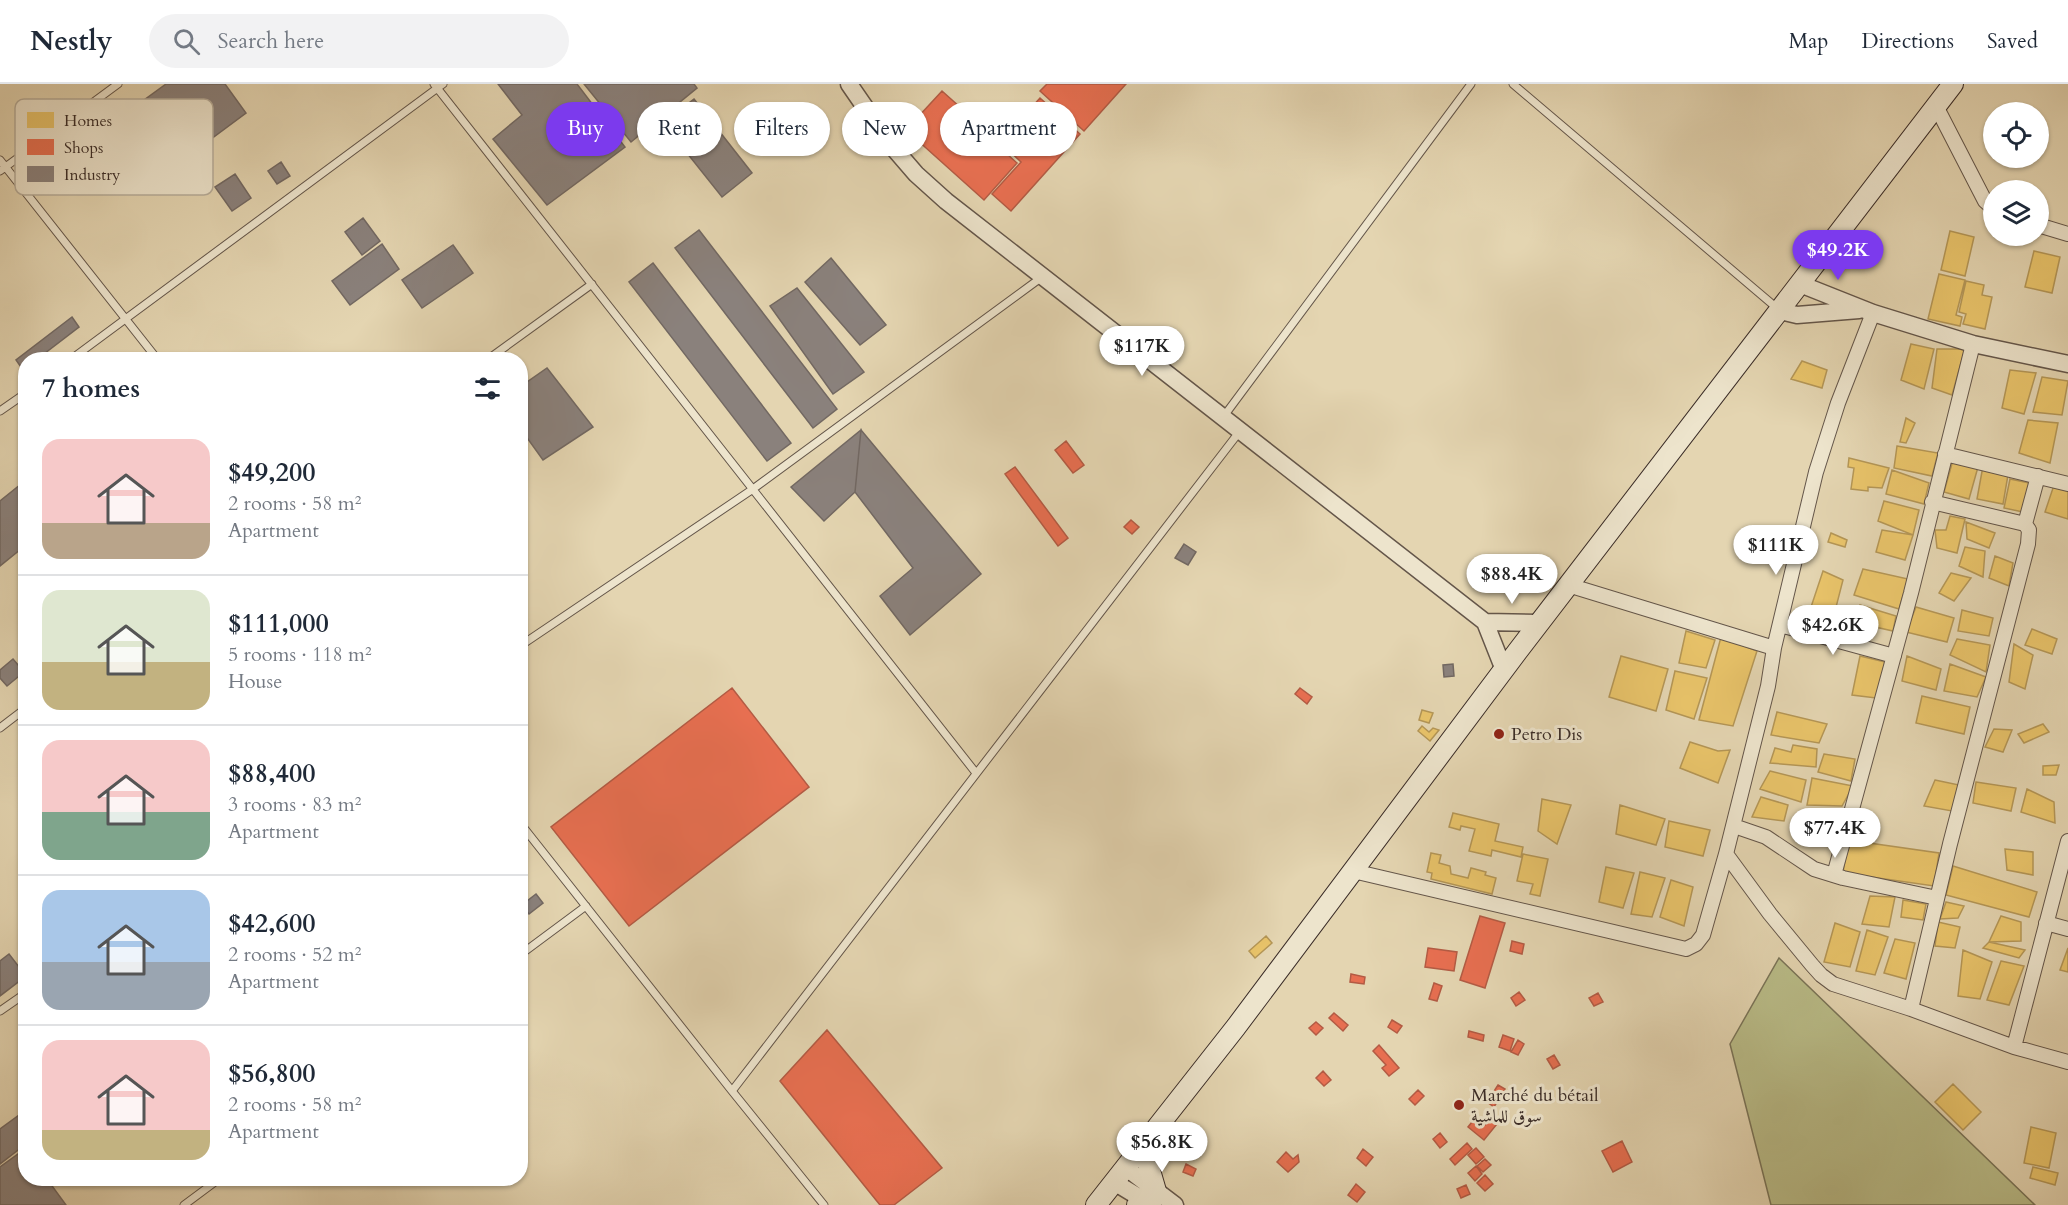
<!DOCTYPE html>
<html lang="en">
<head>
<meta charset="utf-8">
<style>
  body { margin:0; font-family:Cardo,Amiri,serif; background:#f2f2f3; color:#1f2937; height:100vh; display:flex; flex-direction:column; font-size:22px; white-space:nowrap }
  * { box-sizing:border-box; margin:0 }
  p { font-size:20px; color:#747a83 }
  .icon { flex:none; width:33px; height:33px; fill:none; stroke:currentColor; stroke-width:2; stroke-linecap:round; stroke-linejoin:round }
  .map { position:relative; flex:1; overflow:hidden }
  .side { position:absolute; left:18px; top:268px; width:510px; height:834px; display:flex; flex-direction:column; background:#fff; border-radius:24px; box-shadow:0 2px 4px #0004 }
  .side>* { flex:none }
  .guide { position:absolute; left:546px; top:18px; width:570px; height:54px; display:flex; gap:12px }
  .fabs { position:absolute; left:1983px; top:18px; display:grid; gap:12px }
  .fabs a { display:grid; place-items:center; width:66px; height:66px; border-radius:50%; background:#fff; box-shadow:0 2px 4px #0004; font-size:30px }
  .price { position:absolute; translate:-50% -51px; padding:0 14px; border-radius:21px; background:#fff; color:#222; font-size:20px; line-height:39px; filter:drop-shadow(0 2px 3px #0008) }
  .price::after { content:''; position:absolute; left:50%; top:36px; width:18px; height:14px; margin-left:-9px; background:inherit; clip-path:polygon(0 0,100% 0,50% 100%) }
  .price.current { background:#7c3aed; color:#fff }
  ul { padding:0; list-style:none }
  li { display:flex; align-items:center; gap:18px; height:150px; padding:0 24px }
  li+li { border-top:2px solid #e0e1e3 }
  li span { display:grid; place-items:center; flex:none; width:168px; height:120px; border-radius:18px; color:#555 }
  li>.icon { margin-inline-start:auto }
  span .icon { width:72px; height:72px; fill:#fffc; stroke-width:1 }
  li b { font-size:26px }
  h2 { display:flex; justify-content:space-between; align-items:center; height:72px; padding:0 24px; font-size:26px }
  .pill { padding:0 21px; border-radius:27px; background:#fff; box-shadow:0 2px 4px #0004; font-size:21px; line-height:54px }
  .pill.current { background:#7c3aed; color:#fff }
  header { display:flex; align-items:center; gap:36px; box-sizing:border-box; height:84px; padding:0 30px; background:#fff; border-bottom:2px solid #e0e1e3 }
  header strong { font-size:28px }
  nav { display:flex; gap:33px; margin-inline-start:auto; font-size:21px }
  .search { width:420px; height:54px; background:#f2f2f3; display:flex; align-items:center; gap:15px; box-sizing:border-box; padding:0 21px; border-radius:33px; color:#747a83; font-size:22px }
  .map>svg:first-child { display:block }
  .green { fill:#b9bc88; stroke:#7a7458; stroke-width:1.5 }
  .homes { fill:#e9c46a; stroke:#b49656; stroke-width:1.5 }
  .shops { fill:#e76f51; stroke:#b35b44; stroke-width:1.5 }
  .industry { fill:#8a817c; stroke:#726862; stroke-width:1.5 }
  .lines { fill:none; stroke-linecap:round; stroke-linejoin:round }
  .service-casing { stroke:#64564a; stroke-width:9 }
  .minor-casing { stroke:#64564a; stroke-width:16 }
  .tertiary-casing { stroke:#64564a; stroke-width:19 }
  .secondary-casing { stroke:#3a2c27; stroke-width:22 }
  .service { stroke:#ede4cc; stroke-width:7 }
  .minor { stroke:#ede4cc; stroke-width:14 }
  .tertiary { stroke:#ede4cc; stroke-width:16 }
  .secondary { stroke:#ede4cc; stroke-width:20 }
  .poi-dot { fill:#8f2418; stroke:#ede4cc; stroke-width:2 }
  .labels { text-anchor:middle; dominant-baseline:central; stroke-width:6; stroke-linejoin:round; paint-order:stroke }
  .poi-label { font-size:18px; fill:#3a2c27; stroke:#ede4cc; text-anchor:start }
  .key { fill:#ede4cc; stroke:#b7ad9a; stroke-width:1.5 }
  .key-label { font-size:16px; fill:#3a2c27 }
</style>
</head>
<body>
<header>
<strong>Nestly</strong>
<div class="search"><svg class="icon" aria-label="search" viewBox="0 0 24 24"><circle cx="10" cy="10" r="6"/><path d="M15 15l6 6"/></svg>Search here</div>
<nav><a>Map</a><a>Directions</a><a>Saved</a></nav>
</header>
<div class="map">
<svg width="2068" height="1121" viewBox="0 0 2068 1121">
  <rect width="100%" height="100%" fill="#e4d5b1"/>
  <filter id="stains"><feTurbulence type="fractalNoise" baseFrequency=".00333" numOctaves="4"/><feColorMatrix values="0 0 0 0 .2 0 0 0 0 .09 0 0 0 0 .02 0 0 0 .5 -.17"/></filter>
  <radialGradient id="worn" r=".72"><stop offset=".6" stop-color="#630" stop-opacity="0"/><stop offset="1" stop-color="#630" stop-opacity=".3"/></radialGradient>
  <path class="green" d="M 1779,874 L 2035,1121 L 1771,1121 L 1730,960 Z"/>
  <path class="homes" d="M 1950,147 L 1974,153 L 1965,192 L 1941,186 Z
    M 2034,167 L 2060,173 L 2052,209 L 2025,203 Z
    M 1939,190 L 1965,196 L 1956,231 L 1962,233 L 1960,242 L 1928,235 Z
    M 1966,197 L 1984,201 L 1982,211 L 1992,213 L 1985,245 L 1963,240 L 1966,230 L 1959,228 Z
    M 1911,260 L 1934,265 L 1924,305 L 1901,296 Z
    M 1937,265 L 1965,265 L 1952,311 L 1932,304 Z
    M 1802,277 L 1827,286 L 1822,304 L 1791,295 Z
    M 2010,286 L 2036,289 L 2024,330 L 2002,324 Z
    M 2042,293 L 2068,297 L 2062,331 L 2033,328 Z
    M 1906,334 L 1915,339 L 1906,359 L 1900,358 Z
    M 2028,336 L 2058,339 L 2050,379 L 2019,369 Z
    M 1897,362 L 1938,369 L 1932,392 L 1894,384 Z
    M 1849,374 L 1889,384 L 1882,404 L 1868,403 L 1868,407 L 1851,405 L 1854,384 L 1848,383 Z
    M 1953,376 L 1978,383 L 1969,415 L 1944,408 Z
    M 1983,382 L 2008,391 L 2003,420 L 1977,415 Z
    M 1892,386 L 1929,399 L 1924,420 L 1886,410 Z
    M 2010,395 L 2034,400 L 2028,429 L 2004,424 Z
    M 2054,401 L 2068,404 L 2068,435 L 2045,428 Z
    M 1884,417 L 1919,426 L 1913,451 L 1878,437 Z
    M 1950,432 L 1965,435 L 1957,469 L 1937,464 L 1935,446 L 1946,446 Z
    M 1966,438 L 1995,449 L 1989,464 L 1967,455 Z
    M 1882,446 L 1913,451 L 1905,476 L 1876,468 Z
    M 1831,449 L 1847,456 L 1845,463 L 1828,458 Z
    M 1965,463 L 1985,467 L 1983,493 L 1959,482 Z
    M 1995,472 L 2013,479 L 2009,502 L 1989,494 Z
    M 1863,485 L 1908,495 L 1899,525 L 1854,511 Z
    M 1823,487 L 1843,496 L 1834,531 L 1809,529 Z
    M 1951,489 L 1971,494 L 1954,517 L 1939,509 Z
    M 1860,521 L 1896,532 L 1893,547 L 1853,538 Z
    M 1916,523 L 1954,534 L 1947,558 L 1906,548 Z
    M 1962,526 L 1993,534 L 1989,552 L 1958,547 Z
    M 2032,545 L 2057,555 L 2052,570 L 2025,561 Z
    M 1686,547 L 1715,556 L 1706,584 L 1679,579 Z
    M 1721,553 L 1757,567 L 1733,642 L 1699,636 Z
    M 1957,555 L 1990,561 L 1986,588 L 1950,571 Z
    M 2014,560 L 2033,571 L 2025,605 L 2009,598 Z
    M 1621,572 L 1668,585 L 1656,627 L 1609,613 Z
    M 1860,572 L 1885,578 L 1876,614 L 1852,611 Z
    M 1907,572 L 1941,585 L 1936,606 L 1902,597 Z
    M 1950,580 L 1986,593 L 1977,613 L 1944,607 Z
    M 1675,587 L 1707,594 L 1694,635 L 1666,626 Z
    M 1922,612 L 1970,623 L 1964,650 L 1916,639 Z
    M 1422,626 L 1433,629 L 1429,639 L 1419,636 Z
    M 1777,628 L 1827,640 L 1819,659 L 1771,651 Z
    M 2043,640 L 2049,648 L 2024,659 L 2018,650 Z
    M 1422,642 L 1429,648 L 1433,644 L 1439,646 L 1430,657 L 1418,647 Z
    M 1994,645 L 2012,646 L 2003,668 L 1985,663 Z
    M 1690,658 L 1718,667 L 1730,666 L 1718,699 L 1680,684 Z
    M 1793,661 L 1817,665 L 1816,683 L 1770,679 L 1775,664 L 1791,668 Z
    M 1824,670 L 1855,675 L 1851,697 L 1818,688 Z
    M 2059,681 L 2056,691 L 2043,691 L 2043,682 Z
    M 1770,687 L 1806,696 L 1801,718 L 1760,705 Z
    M 1812,694 L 1853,702 L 1842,722 L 1807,721 Z
    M 1935,696 L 1959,701 L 1952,727 L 1924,722 Z
    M 1976,698 L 2016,704 L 2011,727 L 1973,719 Z
    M 2027,705 L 2054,718 L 2055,739 L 2021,728 Z
    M 1761,713 L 1788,721 L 1784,737 L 1752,733 Z
    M 1542,715 L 1571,721 L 1557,760 L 1538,747 Z
    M 1620,721 L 1665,735 L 1656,761 L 1616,750 Z
    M 1453,729 L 1499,740 L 1495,757 L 1523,763 L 1521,773 L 1492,766 L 1491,772 L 1469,767 L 1475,745 L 1461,742 L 1460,746 L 1449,743 Z
    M 1669,737 L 1710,746 L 1703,772 L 1665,763 Z
    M 1848,756 L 1939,769 L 1934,802 L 1843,789 Z
    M 2005,765 L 2033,768 L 2033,791 L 2007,786 Z
    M 1431,769 L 1441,771 L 1439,779 L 1450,782 L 1451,790 L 1468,794 L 1471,784 L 1486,788 L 1485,791 L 1496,794 L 1492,810 L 1431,795 L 1432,789 L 1427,788 Z
    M 1523,770 L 1548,775 L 1540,812 L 1530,810 L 1533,800 L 1517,797 Z
    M 1953,782 L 2037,808 L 2029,833 L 1946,811 Z
    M 1606,783 L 1634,789 L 1623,824 L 1599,818 Z
    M 1640,788 L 1665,794 L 1652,833 L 1631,830 Z
    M 1671,796 L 1693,803 L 1684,842 L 1660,833 Z
    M 1870,812 L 1895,813 L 1889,843 L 1862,840 Z
    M 1903,816 L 1926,820 L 1923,836 L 1901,833 Z
    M 1946,818 L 1964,822 L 1958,834 L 1940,835 Z
    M 2001,832 L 2021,838 L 2021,857 L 1989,858 Z
    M 1938,838 L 1960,843 L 1955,864 L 1935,862 Z
    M 1835,839 L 1860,848 L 1850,883 L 1824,878 Z
    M 1867,846 L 1888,853 L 1875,891 L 1856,887 Z
    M 1266,852 L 1272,859 L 1255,874 L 1249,867 Z
    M 1895,855 L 1915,859 L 1906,895 L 1884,889 Z
    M 1989,858 L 2025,866 L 2019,874 L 1983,864 Z
    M 2068,864 L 2068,888 L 2060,886 Z
    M 1963,866 L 1992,878 L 1980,915 L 1958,912 Z
    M 2001,877 L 2024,882 L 2009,921 L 1987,916 Z
    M 1953,1000 L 1981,1028 L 1963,1046 L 1935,1018 Z
    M 2031,1043 L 2056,1049 L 2049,1084 L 2024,1079 Z
    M 2033,1083 L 2058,1089 L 2055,1101 L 2030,1094 Z"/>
  <path class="shops" d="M 1047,0 L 1126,0 L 1084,47 L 1040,7 Z
    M 942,7 L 970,32 L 980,22 L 991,31 L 982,41 L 999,56 L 996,60 L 1017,79 L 984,116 L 906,46 Z
    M 1040,14 L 1080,50 L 1011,127 L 992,110 L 1021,78 L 1000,58 Z
    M 1066,357 L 1084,381 L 1073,389 L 1055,366 Z
    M 1015,383 L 1068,454 L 1058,462 L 1005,390 Z
    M 1131,436 L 1139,443 L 1132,450 L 1124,443 Z
    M 732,604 L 809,703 L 629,842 L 551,743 Z
    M 1300,604 L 1312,613 L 1307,620 L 1295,610 Z
    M 1480,832 L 1505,839 L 1485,904 L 1460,896 Z
    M 1512,857 L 1524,860 L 1522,870 L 1510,867 Z
    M 1428,864 L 1457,868 L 1454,887 L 1425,883 Z
    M 1351,890 L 1365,893 L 1364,900 L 1350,898 Z
    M 1434,899 L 1442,902 L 1437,917 L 1429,915 Z
    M 1519,908 L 1525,916 L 1516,922 L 1511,914 Z
    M 1598,909 L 1603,918 L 1594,922 L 1589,914 Z
    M 1334,929 L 1348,941 L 1343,947 L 1329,934 Z
    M 1392,936 L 1402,942 L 1397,949 L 1388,943 Z
    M 1316,938 L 1323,944 L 1316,951 L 1309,944 Z
    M 827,946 L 942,1084 L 894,1121 L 880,1121 L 780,997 Z
    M 1469,947 L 1484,951 L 1483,957 L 1468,953 Z
    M 1503,951 L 1514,955 L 1510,967 L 1499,963 Z
    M 1518,956 L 1524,960 L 1518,971 L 1511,968 Z
    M 1379,961 L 1399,984 L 1389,992 L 1382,984 L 1386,981 L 1373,967 Z
    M 1554,971 L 1560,981 L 1553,985 L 1547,975 Z
    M 1323,987 L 1331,996 L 1324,1002 L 1316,994 Z
    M 1498,1001 L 1505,1005 L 1494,1023 L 1487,1018 Z
    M 1418,1006 L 1424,1012 L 1415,1021 L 1409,1015 Z
    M 1476,1033 L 1485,1041 L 1490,1035 L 1497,1040 L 1484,1056 L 1468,1043 Z
    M 1440,1049 L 1447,1058 L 1440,1064 L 1433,1055 Z
    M 1622,1057 L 1632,1078 L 1613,1088 L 1602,1067 Z
    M 1467,1059 L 1472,1065 L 1455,1081 L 1450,1075 Z
    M 1476,1064 L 1484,1073 L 1476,1080 L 1468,1071 Z
    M 1363,1065 L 1373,1073 L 1366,1082 L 1357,1074 Z
    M 1286,1068 L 1293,1075 L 1298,1071 L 1299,1078 L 1288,1088 L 1277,1078 Z
    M 1485,1075 L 1491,1081 L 1483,1088 L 1477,1082 Z
    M 1186,1080 L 1196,1085 L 1193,1092 L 1183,1088 Z
    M 1476,1082 L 1482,1090 L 1475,1097 L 1468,1089 Z
    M 1485,1091 L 1493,1100 L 1485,1107 L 1477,1099 Z
    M 1356,1100 L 1365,1108 L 1357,1118 L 1348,1111 Z
    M 1466,1101 L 1470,1110 L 1461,1114 L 1457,1105 Z"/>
  <path class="industry" d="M 166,0 L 225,0 L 246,29 L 172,84 L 129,27 Z
    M 498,0 L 577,0 L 625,63 L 547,121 L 493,55 L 522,31 Z
    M 584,0 L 694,0 L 697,4 L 631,58 Z
    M 694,15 L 752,89 L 722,113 L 663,39 Z
    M 281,78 L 290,92 L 277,100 L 268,87 Z
    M 235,90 L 251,114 L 232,127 L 215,103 Z
    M 363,134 L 380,157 L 362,171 L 345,148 Z
    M 699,146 L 837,325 L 813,344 L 675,164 Z
    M 382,160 L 399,185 L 350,221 L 332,197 Z
    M 453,161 L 473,189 L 422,224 L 402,196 Z
    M 831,174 L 886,241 L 860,261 L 805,198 Z
    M 653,179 L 791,359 L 767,377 L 629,198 Z
    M 797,204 L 864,288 L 833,310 L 770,222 Z
    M 72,233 L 79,243 L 36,276 L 26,276 L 26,284 L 23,286 L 16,276 Z
    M 547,284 L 593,343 L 543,376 L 520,344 L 520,303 Z
    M 861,346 L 855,408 L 824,437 L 791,403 Z
    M 861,346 L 981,490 L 910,551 L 880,512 L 913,484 L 855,408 Z
    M 26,396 L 26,461 L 0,482 L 0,417 Z
    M 1184,460 L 1196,468 L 1188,481 L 1175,474 Z
    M 13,575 L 24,588 L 7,602 L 0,594 L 0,586 Z
    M 1453,580 L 1454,592 L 1444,593 L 1443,581 Z
    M 536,810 L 543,819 L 529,830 L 522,821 Z
    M 9,870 L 26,892 L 0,912 L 0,877 Z
    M 26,1026 L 26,1060 L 0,1080 L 0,1045 Z
    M 25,1065 L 26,1095 L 47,1095 L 66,1121 L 0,1121 L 0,1083 Z"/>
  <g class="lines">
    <defs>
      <path id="service" d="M 434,0 L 976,689
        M 1513,0 L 1778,225
        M 0,76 L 158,276
        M 0,87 L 118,0
        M 70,276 L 443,0
        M 487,276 L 592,200
        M 0,327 L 26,309
        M 1224,332 L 1471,0
        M 520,562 L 753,405 L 1042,193
        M 0,644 L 26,624
        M 520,739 L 732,1007 L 824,1121
        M 520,871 L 586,822
        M 0,927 L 26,909
        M 732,1007 L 1240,347
        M 184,1121 L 219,1095"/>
      <path id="minor" d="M 1936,22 L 1985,117 L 1994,125
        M 2038,141 L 2068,150
        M 1945,370 L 2068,400
        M 2025,440 L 2038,392
        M 1568,501 L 1774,564
        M 1780,541 L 1894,572
        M 1734,742 L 1766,753 L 1814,785 L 1843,794 L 1937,814
        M 1726,770 L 1768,602 L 1774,564 L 1816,388 L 1838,319 L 1873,229
        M 1353,787 L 1686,865 L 1696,860 L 1703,851 L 1726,770 L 1770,830 L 1812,881 L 1821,891 L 1833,900 L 1911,925 L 2014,963 L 2068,978
        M 1834,791 L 1911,509 L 1973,260
        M 2046,839 L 2068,845
        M 1911,925 L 1950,760 L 2028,460 L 2029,446 L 2025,440 L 1932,418
        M 2014,963 L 2068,757"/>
      <path id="tertiary" d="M 849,0 L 891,61 L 916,90 L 946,117 L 1485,538 L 1504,586
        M 1800,200 L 1873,229 L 1973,260 L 2068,280
        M 1780,227 L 1797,231 L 1859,226
        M 1485,538 L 1539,539
        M 1125,1083 L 1175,1121
        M 1114,1098 L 1152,1121"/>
      <path id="secondary" d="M 1144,1058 L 1149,1083 L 1156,1107
        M 1096,1121 L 1236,943 L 1517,568 L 1953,0
        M 1137,1121 L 1151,1120"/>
    </defs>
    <use href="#service" class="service-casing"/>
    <use href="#minor" class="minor-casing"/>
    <use href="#tertiary" class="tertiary-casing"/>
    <use href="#secondary" class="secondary-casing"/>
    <use href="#service" class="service"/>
    <use href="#minor" class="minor"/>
    <use href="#tertiary" class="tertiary"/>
    <use href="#secondary" class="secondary"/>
  </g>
  <g class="poi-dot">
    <circle cx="1499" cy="650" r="6"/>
    <circle cx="1459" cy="1021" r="6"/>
  </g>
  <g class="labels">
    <g class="poi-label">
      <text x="1511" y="650">Petro Dis</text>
      <text x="1471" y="1011">Marché du bétail<tspan x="1471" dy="21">سوق للماشية</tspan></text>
    </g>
  </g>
  <rect x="15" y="15" width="198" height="96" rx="9" class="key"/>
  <rect x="27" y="28" width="27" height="16" fill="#e9c46a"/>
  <rect x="27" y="55" width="27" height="16" fill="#e76f51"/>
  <rect x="27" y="82" width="27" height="16" fill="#8a817c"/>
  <g class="key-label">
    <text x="64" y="42">Homes</text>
    <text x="64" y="69">Shops</text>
    <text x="64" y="96">Industry</text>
  </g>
  <rect width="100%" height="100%" filter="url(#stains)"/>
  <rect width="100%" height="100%" fill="url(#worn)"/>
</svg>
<div class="fabs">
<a><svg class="icon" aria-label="locate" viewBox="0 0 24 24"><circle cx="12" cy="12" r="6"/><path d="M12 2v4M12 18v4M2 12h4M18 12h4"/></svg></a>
<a><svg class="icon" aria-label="layers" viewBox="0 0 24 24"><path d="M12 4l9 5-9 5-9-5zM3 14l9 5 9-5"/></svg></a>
</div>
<b class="price current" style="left:1838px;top:197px">$49.2K</b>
<b class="price" style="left:1142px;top:293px">$117K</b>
<b class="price" style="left:1776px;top:492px">$111K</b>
<b class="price" style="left:1512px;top:521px">$88.4K</b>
<b class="price" style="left:1833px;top:572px">$42.6K</b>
<b class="price" style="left:1835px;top:775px">$77.4K</b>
<b class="price" style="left:1162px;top:1089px">$56.8K</b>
<div class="guide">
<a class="pill current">Buy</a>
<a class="pill">Rent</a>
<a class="pill">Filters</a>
<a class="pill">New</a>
<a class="pill">Apartment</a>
</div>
<section class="side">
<h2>7 homes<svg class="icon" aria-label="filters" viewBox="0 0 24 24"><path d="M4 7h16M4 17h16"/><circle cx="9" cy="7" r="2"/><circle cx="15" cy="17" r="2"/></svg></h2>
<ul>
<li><span style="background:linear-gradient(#f6c9c9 70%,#b9a48a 0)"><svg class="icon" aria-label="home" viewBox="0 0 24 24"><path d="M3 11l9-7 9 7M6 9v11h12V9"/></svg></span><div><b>$49,200</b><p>2 rooms · 58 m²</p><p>Apartment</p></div></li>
<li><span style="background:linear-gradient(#dfe7d0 60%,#c2b280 0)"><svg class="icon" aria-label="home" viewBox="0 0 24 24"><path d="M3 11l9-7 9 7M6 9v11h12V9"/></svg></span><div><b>$111,000</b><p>5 rooms · 118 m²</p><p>House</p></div></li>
<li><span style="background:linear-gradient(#f6c9c9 60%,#7fa58c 0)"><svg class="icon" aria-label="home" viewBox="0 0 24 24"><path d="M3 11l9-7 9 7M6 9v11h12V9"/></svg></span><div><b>$88,400</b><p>3 rooms · 83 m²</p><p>Apartment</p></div></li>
<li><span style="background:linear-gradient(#a9c7e8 60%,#9aa5b1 0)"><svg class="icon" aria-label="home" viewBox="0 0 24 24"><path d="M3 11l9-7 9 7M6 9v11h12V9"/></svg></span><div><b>$42,600</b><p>2 rooms · 52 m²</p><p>Apartment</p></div></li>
<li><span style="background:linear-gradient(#f6c9c9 75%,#c2b280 0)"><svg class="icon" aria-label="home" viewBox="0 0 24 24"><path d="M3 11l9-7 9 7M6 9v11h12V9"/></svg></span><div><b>$56,800</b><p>2 rooms · 58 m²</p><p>Apartment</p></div></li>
</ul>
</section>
</div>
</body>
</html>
